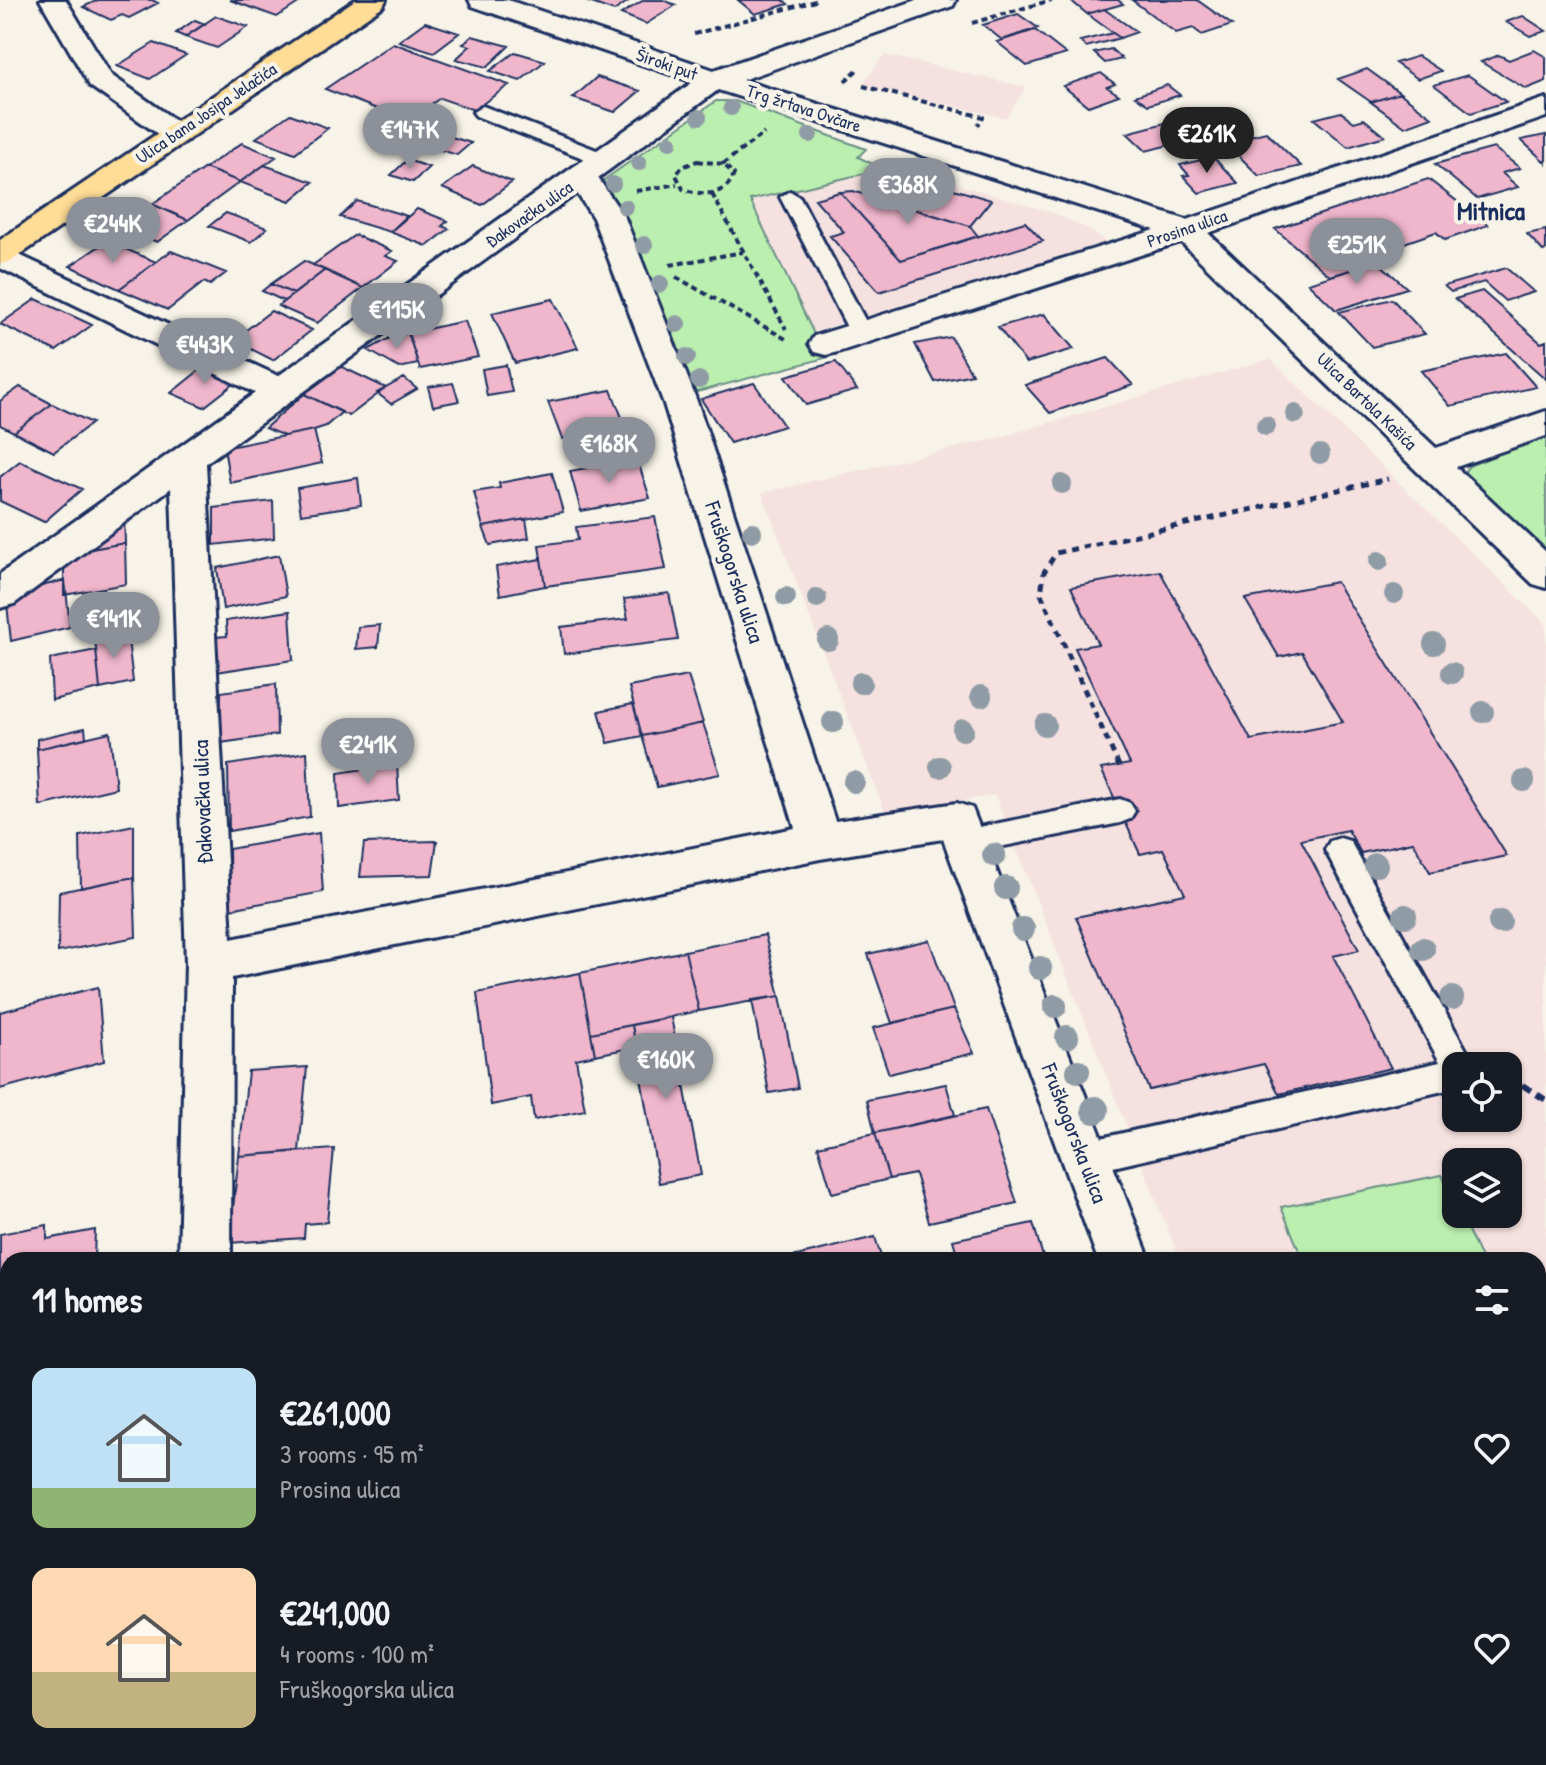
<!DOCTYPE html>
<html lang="en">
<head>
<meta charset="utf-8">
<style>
  body { margin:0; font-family:"Patrick Hand",sans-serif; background:#20242c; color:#f1f3f6; height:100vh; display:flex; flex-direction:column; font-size:30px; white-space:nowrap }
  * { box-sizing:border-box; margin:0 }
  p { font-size:26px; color:#9ea1a6 }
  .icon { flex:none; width:44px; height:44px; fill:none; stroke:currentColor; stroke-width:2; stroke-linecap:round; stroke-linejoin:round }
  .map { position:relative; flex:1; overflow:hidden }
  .details { position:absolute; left:0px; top:1252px; width:1546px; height:514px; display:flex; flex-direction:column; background:#171b24; border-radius:24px 24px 0 0; box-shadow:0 2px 6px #0004 }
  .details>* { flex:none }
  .buttons { position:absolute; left:1442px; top:1052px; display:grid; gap:16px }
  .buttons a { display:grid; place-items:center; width:80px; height:80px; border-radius:16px; background:#171b24; box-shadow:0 2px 6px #0004; font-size:40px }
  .price { position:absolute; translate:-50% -68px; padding:0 18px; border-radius:28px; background:#8c9099; color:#fff; font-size:26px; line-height:52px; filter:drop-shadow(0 2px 4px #0008) }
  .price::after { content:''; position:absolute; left:50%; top:48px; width:24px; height:18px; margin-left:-12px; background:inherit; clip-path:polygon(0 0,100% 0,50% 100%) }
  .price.active { background:#222; color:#fff }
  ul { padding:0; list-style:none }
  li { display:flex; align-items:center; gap:24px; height:200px; padding:0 32px }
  li span { display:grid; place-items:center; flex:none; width:224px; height:160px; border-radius:16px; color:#555 }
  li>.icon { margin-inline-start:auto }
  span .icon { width:96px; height:96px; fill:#fffc; stroke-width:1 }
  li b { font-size:34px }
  h2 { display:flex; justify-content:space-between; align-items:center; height:96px; padding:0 32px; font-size:34px }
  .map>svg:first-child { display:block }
  .built { fill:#f5e1e0; fill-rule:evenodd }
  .green { fill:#bbefaf; stroke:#6b8f86; stroke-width:2 }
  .building { fill:#f0b7cc; stroke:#1b2f5e; stroke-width:2 }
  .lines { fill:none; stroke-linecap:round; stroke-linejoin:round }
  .service-casing { stroke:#1b2f5e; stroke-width:6 }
  .minor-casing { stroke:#1b2f5e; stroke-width:6 }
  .primary-casing { stroke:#1b2f5e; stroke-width:6 }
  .path-far2 { stroke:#1b2f5e; stroke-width:4; stroke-dasharray:6 4; stroke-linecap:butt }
  .path-far1 { stroke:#1b2f5e; stroke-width:5; stroke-dasharray:7 6; stroke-linecap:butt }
  .path { stroke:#1b2f5e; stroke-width:6; stroke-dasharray:10 7; stroke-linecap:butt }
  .service { fill:#f7f3e8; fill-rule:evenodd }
  .minor { fill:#f7f3e8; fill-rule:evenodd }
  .primary { fill:#ffdd96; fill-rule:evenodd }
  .tree { fill:#909ca5 }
  .labels { text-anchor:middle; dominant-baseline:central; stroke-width:8; stroke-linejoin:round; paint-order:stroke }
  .far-street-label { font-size:18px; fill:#1b2f5e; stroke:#f7f3e8 }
  .street-label { font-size:22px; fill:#1b2f5e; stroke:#f7f3e8 }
  .far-district-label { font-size:26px; font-weight:bold; fill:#1b2f5e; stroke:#f7f3e8 }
</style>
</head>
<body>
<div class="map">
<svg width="1546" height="1765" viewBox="0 0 1546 1765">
  <rect width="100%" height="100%" fill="#f7f3e8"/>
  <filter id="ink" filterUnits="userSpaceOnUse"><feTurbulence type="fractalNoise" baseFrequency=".0125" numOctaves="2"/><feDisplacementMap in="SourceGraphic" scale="16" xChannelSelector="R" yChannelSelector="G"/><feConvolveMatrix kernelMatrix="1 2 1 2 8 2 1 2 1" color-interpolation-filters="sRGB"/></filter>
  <g filter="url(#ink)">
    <path class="built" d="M 884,55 L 1026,87 L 1006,118 L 862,85 Z
      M 881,161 L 1053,213 L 1086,228 L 1107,242 L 813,332 L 749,200 L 866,173 Z
      M 1270,359 L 1546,624 L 1546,1587 L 1538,1590 L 1538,1260 L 1180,1260 L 995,795 L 886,815 L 762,493 L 994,439 ZM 1456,1066 L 1508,1066 L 1508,1118 L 1456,1118 ZM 1456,1162 L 1508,1162 L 1508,1214 L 1456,1214 Z"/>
    <path class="green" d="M 716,101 L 735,101 L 866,149 L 858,157 L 875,165 L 867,173 L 750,200 L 813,332 L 829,357 L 693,393 L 611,199 L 601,182 Z
      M 1546,435 L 1546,557 L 1469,481 L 1464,472 L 1469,466 Z
      M 1442,1175 L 1456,1205 L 1456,1214 L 1460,1214 L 1482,1260 L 1303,1260 L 1281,1207 Z
      M 1538,1304 L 1546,1320 L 1546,1396 L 1538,1399 Z"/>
    <path class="building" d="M 98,0 L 152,0 L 158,3 L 129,18 L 122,15 L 111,20 L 83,7 Z
      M 230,0 L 303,0 L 277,17 Z
      M 583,0 L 630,0 L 614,11 Z
      M 644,0 L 663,0 L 676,5 L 646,24 L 621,14 Z
      M 738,0 L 783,0 L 788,4 L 755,14 Z
      M 1070,0 L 1118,0 L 1123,4 L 1087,14 Z
      M 1132,0 L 1197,0 L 1232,25 L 1202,35 L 1193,28 L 1176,33 Z
      M 1104,9 L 1137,32 L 1120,38 L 1087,14 Z
      M 1018,14 L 1038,28 L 1002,40 L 983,25 Z
      M 216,16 L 248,27 L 217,48 L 185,37 Z
      M 1523,16 L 1546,31 L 1530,36 L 1506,22 Z
      M 195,20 L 205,24 L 185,37 L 176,33 Z
      M 425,22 L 459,33 L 434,52 L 399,41 Z
      M 1035,30 L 1066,54 L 1027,66 L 997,42 Z
      M 1113,33 L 1120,38 L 1086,47 L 1080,41 Z
      M 472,36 L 509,46 L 487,67 L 456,59 L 470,46 L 463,44 Z
      M 154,43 L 186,55 L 150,79 L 117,66 Z
      M 393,43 L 509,85 L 474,110 L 440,98 L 408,121 L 325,89 Z
      M 1111,49 L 1122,59 L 1105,63 L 1094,53 Z
      M 1534,50 L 1546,57 L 1546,81 L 1526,89 L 1481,62 L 1499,55 L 1509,60 Z
      M 515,52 L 545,61 L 520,81 L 490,71 Z
      M 1418,56 L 1441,71 L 1418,79 L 1395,63 Z
      M 1367,69 L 1400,93 L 1371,102 L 1338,79 Z
      M 1101,73 L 1115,84 L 1107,87 L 1119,95 L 1088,106 L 1063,86 Z
      M 1468,75 L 1506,102 L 1471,113 L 1434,85 Z
      M 597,77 L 640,91 L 615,112 L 573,98 Z
      M 1167,85 L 1180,95 L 1148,105 L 1135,96 Z
      M 1400,93 L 1432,117 L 1405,127 L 1371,102 Z
      M 1341,112 L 1354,122 L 1364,119 L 1385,136 L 1348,147 L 1314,119 Z
      M 290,114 L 328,128 L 295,153 L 256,138 Z
      M 1180,119 L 1200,137 L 1146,151 L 1127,133 Z
      M 1266,132 L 1301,166 L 1259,176 L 1225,142 Z
      M 445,135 L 471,143 L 457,155 L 431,147 Z
      M 1546,135 L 1546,163 L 1521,140 Z
      M 242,143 L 276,157 L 240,182 L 205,168 Z
      M 1494,148 L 1520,168 L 1502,173 L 1518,187 L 1477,199 L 1435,164 Z
      M 1213,157 L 1238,183 L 1199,193 L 1183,176 L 1189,175 L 1180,165 Z
      M 407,160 L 429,167 L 413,182 L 391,175 Z
      M 264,165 L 313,182 L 290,201 L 240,182 Z
      M 473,166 L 512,182 L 482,205 L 442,188 Z
      M 205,168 L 240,182 L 188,220 L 152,204 Z
      M 889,170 L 991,200 L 970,226 L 868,195 Z
      M 1428,179 L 1488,225 L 1445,240 L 1436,232 L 1384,250 L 1392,256 L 1378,262 L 1330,276 L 1275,229 Z
      M 853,191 L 970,226 L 978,236 L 901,260 L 840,192 Z
      M 840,192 L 901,260 L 1025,222 L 1043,241 L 879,292 L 830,236 L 844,232 L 815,199 Z
      M 357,201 L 407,216 L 390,232 L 340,217 Z
      M 152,204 L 188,220 L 157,242 L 120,226 Z
      M 417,209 L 448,221 L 442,226 L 449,229 L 427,246 L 390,232 Z
      M 226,213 L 267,228 L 251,242 L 209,226 Z
      M 1546,230 L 1546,250 L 1543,251 L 1527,234 Z
      M 355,235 L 392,251 L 385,256 L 398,261 L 363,288 L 313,265 Z
      M 107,241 L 156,262 L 119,289 L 70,266 Z
      M 171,251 L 226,273 L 210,285 L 204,282 L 168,310 L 119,289 Z
      M 304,261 L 325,270 L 294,294 L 271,284 Z
      M 1378,262 L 1407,288 L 1336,310 L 1308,283 Z
      M 1506,268 L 1534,292 L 1505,301 L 1484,282 L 1451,292 L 1444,286 Z
      M 325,270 L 363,288 L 317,323 L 278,306 Z
      M 271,284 L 294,294 L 284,301 L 262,291 Z
      M 1482,291 L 1541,343 L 1546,341 L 1546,379 L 1455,299 Z
      M 36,299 L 92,325 L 56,351 L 0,324 Z
      M 553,299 L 578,348 L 515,363 L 492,313 Z
      M 1392,299 L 1425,334 L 1372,347 L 1339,312 Z
      M 271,311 L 312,330 L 273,360 L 233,340 Z
      M 1044,314 L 1074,349 L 1026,363 L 998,327 Z
      M 465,321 L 478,357 L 420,369 L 408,333 Z
      M 408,333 L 418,364 L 399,368 L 368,350 L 397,334 Z
      M 951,337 L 972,374 L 935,382 L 915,344 Z
      M 1506,353 L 1536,387 L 1450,406 L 1421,371 Z
      M 1108,358 L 1133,385 L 1050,413 L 1025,385 Z
      M 836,362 L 857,390 L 806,405 L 786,376 Z
      M 206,365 L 239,380 L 204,407 L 171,393 Z
      M 506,365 L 512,392 L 487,396 L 482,369 Z
      M 340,366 L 386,388 L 349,416 L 304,394 Z
      M 404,378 L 417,389 L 391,404 L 377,393 Z
      M 453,383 L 459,401 L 433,406 L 428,387 Z
      M 754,383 L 784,426 L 730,443 L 701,399 Z
      M 20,387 L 52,404 L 14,432 L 0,425 L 0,401 Z
      M 611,390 L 625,425 L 562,439 L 548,402 Z
      M 304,394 L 342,412 L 326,426 L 314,430 L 284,436 L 265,428 Z
      M 52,404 L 92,423 L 54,452 L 14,432 Z
      M 314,430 L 322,463 L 230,483 L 224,448 Z
      M 637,459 L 650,498 L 581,511 L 570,471 Z
      M 20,461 L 82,489 L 44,522 L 0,501 L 0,477 Z
      M 552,473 L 563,512 L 483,527 L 474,492 L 500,488 L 499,483 Z
      M 358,478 L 361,505 L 301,514 L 297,488 Z
      M 273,501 L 274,538 L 214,545 L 214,508 Z
      M 124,515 L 125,543 L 91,549 L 91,531 Z
      M 655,517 L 666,569 L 545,586 L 539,545 L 578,540 L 576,527 Z
      M 526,519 L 529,538 L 490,545 L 483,527 Z
      M 125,543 L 126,584 L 64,595 L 64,554 Z
      M 279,555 L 286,596 L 223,609 L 217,568 Z
      M 541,559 L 545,586 L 500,595 L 496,567 Z
      M 1160,571 L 1251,740 L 1343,722 L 1302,652 L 1279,657 L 1245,599 L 1336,582 L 1507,856 L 1430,872 L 1413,842 L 1361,853 L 1348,830 L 1301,840 L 1359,950 L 1333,956 L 1391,1068 L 1279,1094 L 1264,1064 L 1149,1090 L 1076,917 L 1185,894 L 1163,849 L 1140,854 L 1101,769 L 1130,764 L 1075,648 L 1098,644 L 1071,587 Z
      M 65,580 L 70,627 L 11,641 L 6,595 Z
      M 669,593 L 678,640 L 564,654 L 561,627 L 628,619 L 624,599 Z
      M 290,611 L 293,660 L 216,672 L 215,637 L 227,636 L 226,621 Z
      M 380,625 L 378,647 L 356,649 L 358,627 Z
      M 127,631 L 133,682 L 100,689 L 95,639 Z
      M 96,650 L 100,689 L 52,700 L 50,659 Z
      M 688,676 L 703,723 L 642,736 L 629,687 Z
      M 276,684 L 277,735 L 220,743 L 221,692 Z
      M 633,704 L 642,736 L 608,743 L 599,711 Z
      M 703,723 L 720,774 L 657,787 L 642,736 Z
      M 85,728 L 86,738 L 37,749 L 37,739 Z
      M 110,732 L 116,788 L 40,806 L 37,749 Z
      M 307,752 L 310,817 L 229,831 L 228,765 Z
      M 397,764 L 399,800 L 339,808 L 338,773 Z
      M 134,825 L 134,877 L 81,888 L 80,836 Z
      M 319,833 L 323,892 L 230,909 L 229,849 Z
      M 437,841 L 432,875 L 360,877 L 364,843 Z
      M 134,877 L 136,937 L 58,952 L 59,892 Z
      M 765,935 L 780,996 L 699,1011 L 685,951 Z
      M 929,940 L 954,1009 L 892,1023 L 868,954 Z
      M 685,951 L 699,1011 L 591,1033 L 580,973 Z
      M 580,973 L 595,1055 L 576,1059 L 585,1110 L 534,1120 L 531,1097 L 491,1105 L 477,993 Z
      M 98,987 L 104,1061 L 0,1089 L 0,1012 Z
      M 780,996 L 798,1088 L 769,1093 L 752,1000 Z
      M 954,1009 L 974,1053 L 889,1074 L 873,1028 Z
      M 671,1017 L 701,1175 L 659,1183 L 632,1025 Z
      M 632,1025 L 636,1047 L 595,1055 L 591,1033 Z
      M 307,1067 L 299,1151 L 239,1156 L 248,1071 Z
      M 946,1084 L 955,1115 L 875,1133 L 867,1100 Z
      M 986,1109 L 1017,1203 L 929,1222 L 915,1174 L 889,1179 L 875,1133 Z
      M 875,1133 L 889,1179 L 832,1193 L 818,1146 Z
      M 334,1149 L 327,1222 L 305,1224 L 304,1238 L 229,1243 L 239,1156 Z
      M 1033,1223 L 1044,1260 L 959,1260 L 953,1240 Z
      M 47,1225 L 47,1239 L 95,1230 L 94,1260 L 8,1260 L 8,1331 L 0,1333 L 0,1234 Z
      M 875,1237 L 882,1260 L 780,1260 Z
      M 8,1364 L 8,1456 L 0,1458 L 0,1365 Z
      M 163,1758 L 183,1758 L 206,1765 L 160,1765 Z
      M 183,1758 L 284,1758 L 281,1765 L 206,1765 Z
      M 405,1758 L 516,1758 L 513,1765 L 402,1765 Z
      M 1089,1758 L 1194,1758 L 1197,1765 L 1091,1765 Z"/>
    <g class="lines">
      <defs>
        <path id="service" d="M 483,106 L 612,156 L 615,160 L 605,166 L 598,164 L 476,116 L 473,112 Z
          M 790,191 L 800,197 L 873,335 L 870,340 L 854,340 L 851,335 L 780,197 Z
          M 1120,799 L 1130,803 L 1135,811 L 1130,819 L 1120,823 L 964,854 L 954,850 L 949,842 L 954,834 L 964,830 Z
          M 1340,838 L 1350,841 L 1475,1066 L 1456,1066 L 1456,1088 L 1083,1174 L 1071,1169 L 1066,1158 L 1071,1147 L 1083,1142 L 1440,1062 L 1325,850 L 1330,841 Z"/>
        <path id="minor" d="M 40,0 L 66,0 L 111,75 L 185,127 L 190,133 L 185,139 L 175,142 L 165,139 L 90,86 Z
          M 469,0 L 508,0 L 714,70 L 917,0 L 956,0 L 953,6 L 742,80 L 1187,220 L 1546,98 L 1546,117 L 1208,233 L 1436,448 L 1546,411 L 1546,436 L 1456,467 L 1546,552 L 1546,588 L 1533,584 L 1181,242 L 838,352 L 826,355 L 814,352 L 809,344 L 814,336 L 1155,230 L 718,90 L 598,178 L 625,218 L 698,404 L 835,821 L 957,803 L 972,808 L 1150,1260 L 1098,1260 L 943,839 L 820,859 L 232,978 L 231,1260 L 179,1260 L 186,963 L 171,488 L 14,604 L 0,608 L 0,574 L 255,393 L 0,268 L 0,246 L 278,376 L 693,82 L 472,6 ZM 577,193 L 593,218 L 664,404 L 795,828 L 231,939 L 206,463 Z
          M 8,1736 L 8,1758 L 59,1758 L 57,1765 L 0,1765 L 0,1754 Z
          M 1293,1758 L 1354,1758 L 1357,1765 L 1295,1765 Z"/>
        <path id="primary" d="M 355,0 L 386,0 L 383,6 L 11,261 L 0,264 L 0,240 Z"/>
      </defs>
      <use href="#service" class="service-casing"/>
      <use href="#minor" class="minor-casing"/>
      <use href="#primary" class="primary-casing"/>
      <path class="path-far2" d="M 972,23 L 1052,0
        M 694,34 L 819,0
        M 845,81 L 857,70
        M 863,86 L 983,117 L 978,125
        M 697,161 L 723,164 L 734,174 C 726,197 703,196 683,189 L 676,175 L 682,167 Z
        M 723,164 L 764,133
        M 636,191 L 677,184
        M 712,194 L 786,329
        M 670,265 L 743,252
        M 676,277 L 786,339"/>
      <path class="path-far1" d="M 1119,766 L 1041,594 L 1044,572 L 1056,553 L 1388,479"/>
      <path class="path" d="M 1508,1076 L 1546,1100"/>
      <use href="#service" class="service"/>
      <use href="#minor" class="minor"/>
      <use href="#primary" class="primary"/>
    </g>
    <g class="tree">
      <circle cx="731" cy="108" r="8"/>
      <circle cx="699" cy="117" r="8"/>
      <circle cx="810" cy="135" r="8"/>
      <circle cx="670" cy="142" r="8"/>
      <circle cx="639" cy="163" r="8"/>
      <circle cx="613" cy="184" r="8"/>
      <circle cx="625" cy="207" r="8"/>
      <circle cx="644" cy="245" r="9"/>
      <circle cx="660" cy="284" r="9"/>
      <circle cx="677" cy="324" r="9"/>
      <circle cx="687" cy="357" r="9"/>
      <circle cx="699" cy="380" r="9"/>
      <circle cx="1295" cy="414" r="10"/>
      <circle cx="1266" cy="426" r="10"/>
      <circle cx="1320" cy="454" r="10"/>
      <circle cx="1062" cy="484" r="10"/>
      <circle cx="752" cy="532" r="10"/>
      <circle cx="1379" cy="561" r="10"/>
      <circle cx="1394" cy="594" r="10"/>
      <circle cx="786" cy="597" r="10"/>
      <circle cx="817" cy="598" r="10"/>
      <circle cx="828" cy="640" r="11"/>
      <circle cx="1434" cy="644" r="11"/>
      <circle cx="1452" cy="673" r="11"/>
      <circle cx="861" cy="683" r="11"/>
      <circle cx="981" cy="696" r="11"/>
      <circle cx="1483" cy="712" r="11"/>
      <circle cx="833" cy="722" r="11"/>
      <circle cx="1045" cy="725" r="11"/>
      <circle cx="963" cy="730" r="11"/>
      <circle cx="940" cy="767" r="11"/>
      <circle cx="1524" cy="781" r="11"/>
      <circle cx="854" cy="782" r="11"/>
      <circle cx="994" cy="855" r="12"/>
      <circle cx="1376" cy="865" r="12"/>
      <circle cx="1006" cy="888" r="12"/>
      <circle cx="1405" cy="916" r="12"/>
      <circle cx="1500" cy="922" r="12"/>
      <circle cx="1023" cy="929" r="12"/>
      <circle cx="1423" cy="949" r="12"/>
      <circle cx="1040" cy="968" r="12"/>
      <circle cx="1452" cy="998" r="12"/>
      <circle cx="1055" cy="1006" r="12"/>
      <circle cx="1067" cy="1037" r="12"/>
      <circle cx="1078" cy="1071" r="12"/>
      <circle cx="1095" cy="1110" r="14"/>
    </g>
  </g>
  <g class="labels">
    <g class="far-street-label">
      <text transform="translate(667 64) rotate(19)">Široki put</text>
      <text transform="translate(804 108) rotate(18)">Trg žrtava Ovčare</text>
      <text transform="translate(206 113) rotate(-34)">Ulica bana Josipa Jelačića</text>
      <text transform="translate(529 214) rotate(-35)">Đakovačka ulica</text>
      <text transform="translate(1187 228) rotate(-19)">Prosina ulica</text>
      <text transform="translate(1367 401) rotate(44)">Ulica Bartola Kašića</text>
    </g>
    <g class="street-label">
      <text transform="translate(735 572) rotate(72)">Fruškogorska ulica</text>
      <text transform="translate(202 802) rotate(-92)">Đakovačka ulica</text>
      <text transform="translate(1075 1133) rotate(69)">Fruškogorska ulica</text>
    </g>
    <g class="far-district-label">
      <text x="1491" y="210">Mitnica</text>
    </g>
  </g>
</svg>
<div class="buttons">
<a><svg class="icon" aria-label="locate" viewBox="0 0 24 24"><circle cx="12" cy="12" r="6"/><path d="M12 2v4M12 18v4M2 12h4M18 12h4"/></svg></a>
<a><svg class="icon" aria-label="layers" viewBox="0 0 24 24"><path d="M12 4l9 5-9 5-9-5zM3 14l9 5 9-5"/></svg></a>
</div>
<b class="price" style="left:410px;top:171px">€147K</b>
<b class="price active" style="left:1207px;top:175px">€261K</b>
<b class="price" style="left:908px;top:226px">€368K</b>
<b class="price" style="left:113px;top:265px">€244K</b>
<b class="price" style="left:1357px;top:286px">€251K</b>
<b class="price" style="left:397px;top:351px">€115K</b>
<b class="price" style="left:205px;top:386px">€443K</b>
<b class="price" style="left:609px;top:485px">€168K</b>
<b class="price" style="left:114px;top:660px">€141K</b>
<b class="price" style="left:368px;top:786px">€241K</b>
<b class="price" style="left:666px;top:1101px">€160K</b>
<section class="details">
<h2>11 homes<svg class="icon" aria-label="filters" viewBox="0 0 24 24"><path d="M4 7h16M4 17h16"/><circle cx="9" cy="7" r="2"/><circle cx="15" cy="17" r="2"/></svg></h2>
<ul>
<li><span style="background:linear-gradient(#bfe0f5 75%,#8fb573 0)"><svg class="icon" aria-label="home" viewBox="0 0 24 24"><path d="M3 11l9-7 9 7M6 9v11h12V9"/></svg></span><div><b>€261,000</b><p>3 rooms · 95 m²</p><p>Prosina ulica</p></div><svg class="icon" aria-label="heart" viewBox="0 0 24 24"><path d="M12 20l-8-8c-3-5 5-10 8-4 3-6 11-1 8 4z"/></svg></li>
<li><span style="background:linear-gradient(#ffd9b3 65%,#c2b280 0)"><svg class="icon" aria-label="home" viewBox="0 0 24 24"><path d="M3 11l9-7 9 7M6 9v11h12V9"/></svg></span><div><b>€241,000</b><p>4 rooms · 100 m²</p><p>Fruškogorska ulica</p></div><svg class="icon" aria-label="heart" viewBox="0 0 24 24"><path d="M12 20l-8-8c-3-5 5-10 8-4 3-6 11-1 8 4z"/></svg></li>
</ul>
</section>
</div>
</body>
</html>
